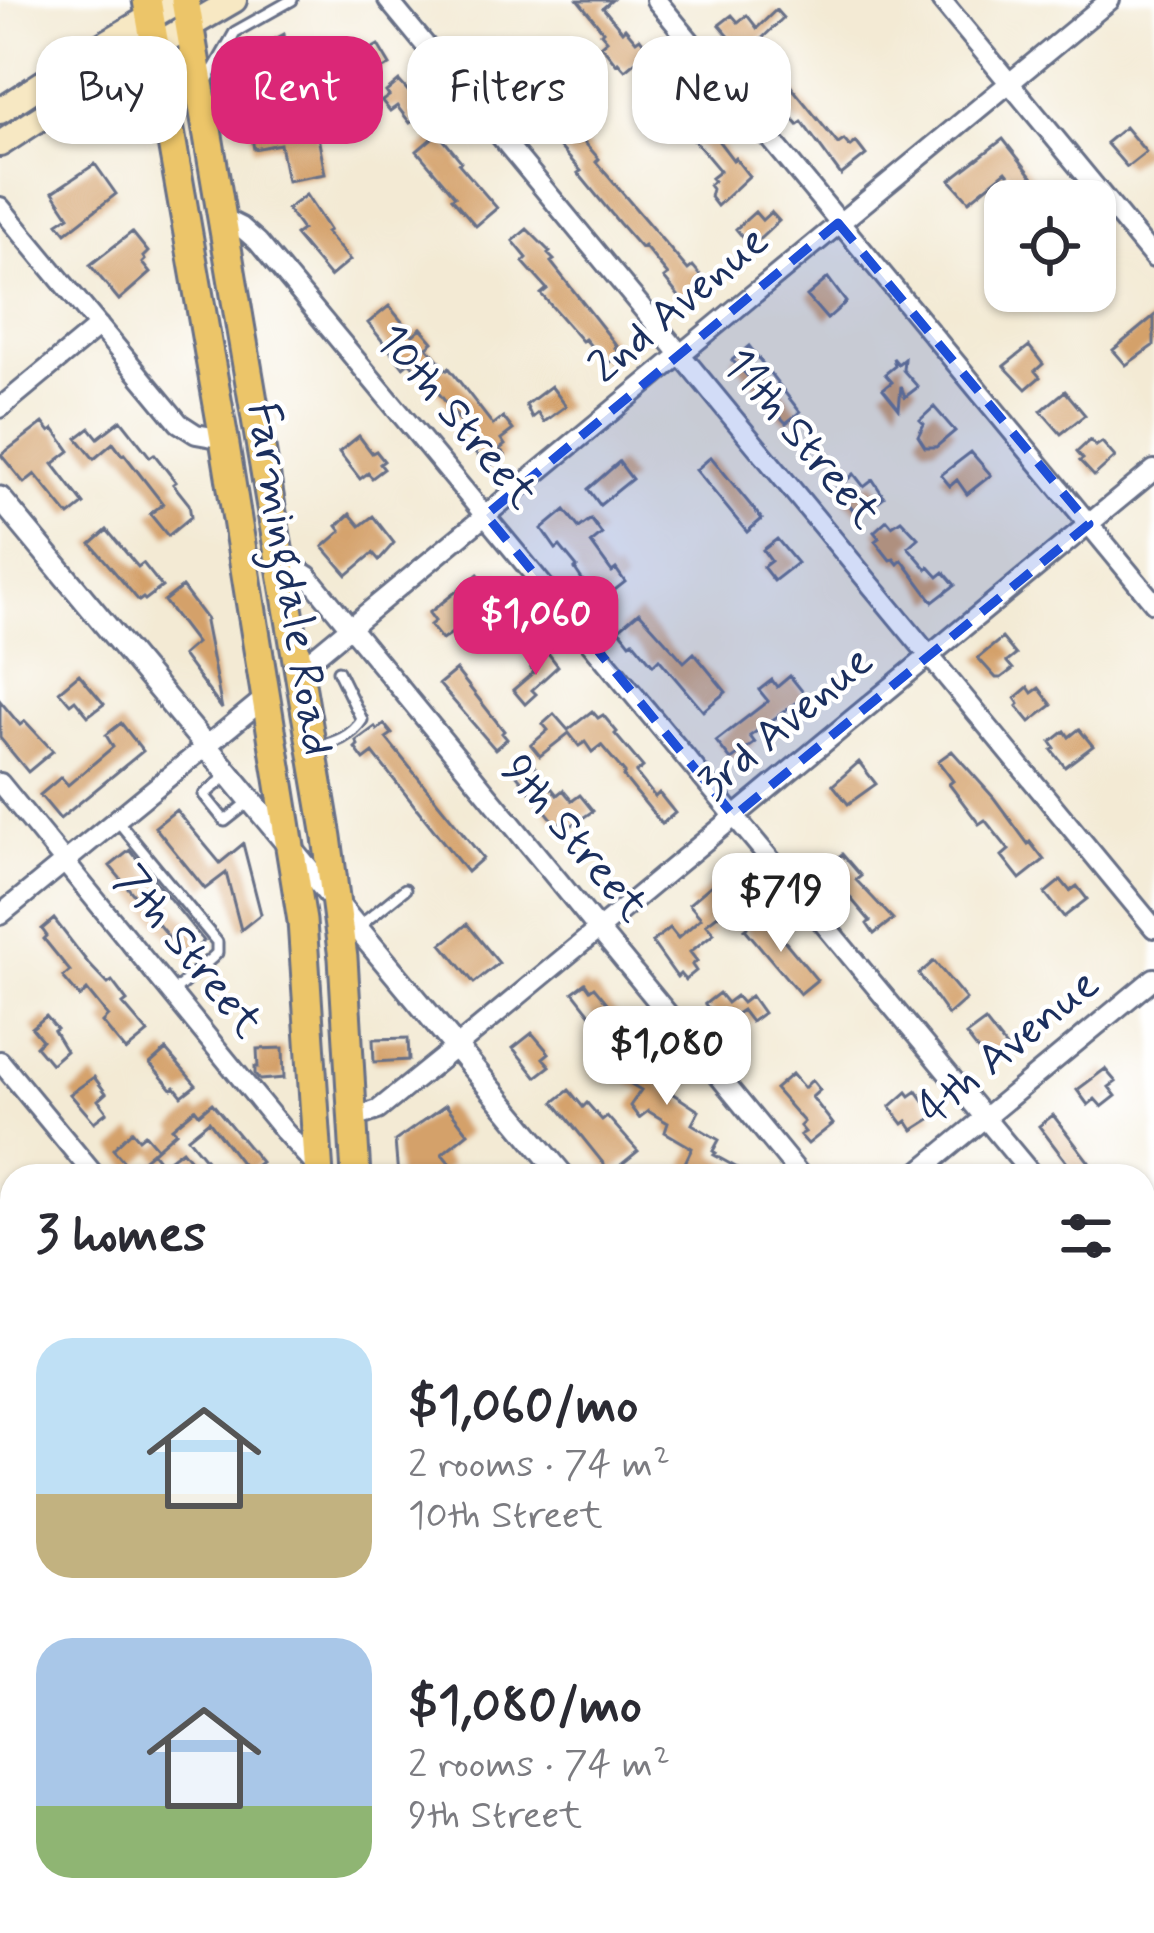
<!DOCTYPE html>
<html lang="en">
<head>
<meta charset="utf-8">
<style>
  body { margin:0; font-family:Mynerve,sans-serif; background:#f2f2f3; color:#2b2b33; height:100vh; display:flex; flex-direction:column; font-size:45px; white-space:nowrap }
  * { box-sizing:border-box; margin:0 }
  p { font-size:39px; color:#7c7c81 }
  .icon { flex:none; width:66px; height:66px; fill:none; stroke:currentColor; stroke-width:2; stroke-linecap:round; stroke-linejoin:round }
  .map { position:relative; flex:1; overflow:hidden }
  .sheet { position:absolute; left:0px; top:1164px; width:1155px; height:771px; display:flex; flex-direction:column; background:#fff; border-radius:36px 36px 0 0; box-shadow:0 3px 9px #0004 }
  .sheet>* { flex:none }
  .top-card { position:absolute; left:36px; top:36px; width:1083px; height:108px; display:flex; gap:24px }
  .fabs { position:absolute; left:984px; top:180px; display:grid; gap:24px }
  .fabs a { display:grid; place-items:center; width:132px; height:132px; border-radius:24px; background:#fff; box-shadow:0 3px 9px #0004; font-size:60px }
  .price { position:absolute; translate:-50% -102px; padding:0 27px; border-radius:24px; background:#fff; color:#222; font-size:39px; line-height:78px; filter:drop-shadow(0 3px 6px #0008) }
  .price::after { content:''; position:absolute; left:50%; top:72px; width:36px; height:27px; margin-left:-18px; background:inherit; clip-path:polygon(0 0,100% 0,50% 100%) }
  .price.selected { background:#db2777; color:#fff }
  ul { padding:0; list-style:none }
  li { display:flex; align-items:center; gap:36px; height:300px; padding:0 36px }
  li span { display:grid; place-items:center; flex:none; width:336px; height:240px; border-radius:36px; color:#555 }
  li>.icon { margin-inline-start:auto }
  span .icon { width:144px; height:144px; fill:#fffc; stroke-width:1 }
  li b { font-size:51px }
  h2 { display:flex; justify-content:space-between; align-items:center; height:144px; padding:0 36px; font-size:51px }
  .pill { padding:0 42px; border-radius:36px; background:#fff; box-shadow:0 3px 9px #0004; font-size:42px; line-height:108px }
  .pill.selected { background:#db2777; color:#fff }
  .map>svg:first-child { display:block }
  .building { fill:#d4a16a }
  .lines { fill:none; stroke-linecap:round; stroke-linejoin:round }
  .service-casing { stroke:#677087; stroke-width:15 }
  .minor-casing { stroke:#677087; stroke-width:24 }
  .tertiary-casing { stroke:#677087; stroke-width:27 }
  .secondary-casing { stroke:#677087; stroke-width:30 }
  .primary-casing { stroke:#677087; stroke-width:33 }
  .service { stroke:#fff; stroke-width:9 }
  .minor { stroke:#fff; stroke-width:18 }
  .tertiary { stroke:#fff; stroke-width:21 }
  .secondary { stroke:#f7e8c3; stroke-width:24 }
  .primary { stroke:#ecc569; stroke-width:27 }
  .marked { fill:#1d4ed8; fill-opacity:0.2; stroke:#1d4ed8; stroke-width:9; stroke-dasharray:24 15; stroke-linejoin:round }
  .labels { text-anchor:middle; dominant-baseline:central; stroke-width:9; stroke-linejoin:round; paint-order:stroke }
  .street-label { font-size:45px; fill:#1b2f5e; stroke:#fff }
</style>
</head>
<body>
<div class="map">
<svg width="1154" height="1933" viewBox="0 0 1154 1933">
  <rect width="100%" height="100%" fill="#fff"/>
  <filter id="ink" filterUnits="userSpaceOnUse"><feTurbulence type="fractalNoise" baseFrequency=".00833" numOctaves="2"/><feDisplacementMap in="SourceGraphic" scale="24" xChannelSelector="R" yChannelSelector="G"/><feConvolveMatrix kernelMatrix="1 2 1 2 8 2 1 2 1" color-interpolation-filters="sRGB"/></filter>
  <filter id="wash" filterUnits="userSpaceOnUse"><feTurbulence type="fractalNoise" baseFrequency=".004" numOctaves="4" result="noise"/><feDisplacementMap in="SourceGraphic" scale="48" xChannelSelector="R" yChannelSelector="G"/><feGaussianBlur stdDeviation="2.7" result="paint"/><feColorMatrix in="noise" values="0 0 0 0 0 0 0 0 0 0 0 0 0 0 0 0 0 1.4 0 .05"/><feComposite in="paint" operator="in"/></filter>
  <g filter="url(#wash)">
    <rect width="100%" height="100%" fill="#f3ead4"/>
    <g id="blocks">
      <path class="building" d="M 578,0 L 612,0 L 603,8 L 622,31 L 625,28 L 636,41 L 640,38 L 649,50 L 625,70 L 618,62 L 616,64 L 601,45 L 607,40 L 601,33 L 603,31 Z
        M 776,10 L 783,18 L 748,52 L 736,38 L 733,41 L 719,25 L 732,15 L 738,22 L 747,15 L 757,28 Z
        M 284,34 L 290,75 L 294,74 L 301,112 L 313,110 L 325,174 L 287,181 L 280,144 L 254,149 L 249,121 L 279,116 L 272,74 L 238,81 L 237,60 Z
        M 378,45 L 390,65 L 352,87 L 341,67 Z
        M 762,51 L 838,144 L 844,140 L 850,147 L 856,142 L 866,155 L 841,175 L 802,122 L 798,125 L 757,76 L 761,73 L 751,61 Z
        M 510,57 L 551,109 L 560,102 L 572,118 L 567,122 L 599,159 L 596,162 L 688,270 L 693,266 L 702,277 L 697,281 L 703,289 L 685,304 L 664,278 L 668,275 L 644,246 L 641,248 L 619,223 L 578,173 L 581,171 L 550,136 L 546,139 L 520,107 L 523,104 L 494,70 Z
        M 399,81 L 426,111 L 410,123 L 397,106 L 390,111 L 382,101 L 389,96 L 386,92 Z
        M 698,114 L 733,160 L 735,158 L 749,176 L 717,206 L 710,197 L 712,189 L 709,185 L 714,181 L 711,178 L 720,171 L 683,127 Z
        M 1125,127 L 1146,152 L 1127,167 L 1106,143 Z
        M 438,133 L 461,161 L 459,164 L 497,208 L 476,226 L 452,198 L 455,196 L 417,151 Z
        M 1003,139 L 1040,186 L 1053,201 L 1030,201 L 1006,171 L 969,201 L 950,180 Z
        M 95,164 L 116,194 L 66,233 L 58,223 L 69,216 L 53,192 Z
        M 306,195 L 329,230 L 326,232 L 350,260 L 330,277 L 295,235 L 302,230 L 287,209 Z
        M 755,212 L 762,220 L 771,212 L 779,221 L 751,247 L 736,229 Z
        M 527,229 L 550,252 L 548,254 L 554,260 L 551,262 L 617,346 L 615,348 L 620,354 L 607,365 L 585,339 L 582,341 L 541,294 L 547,289 L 523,262 L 527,258 L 513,241 Z
        M 132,232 L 148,252 L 143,257 L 145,260 L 142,263 L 150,273 L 119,300 L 90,265 Z
        M 828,278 L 846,302 L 827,319 L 807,296 Z
        M 389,306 L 413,335 L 421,328 L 433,342 L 427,347 L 447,370 L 449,368 L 493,425 L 503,417 L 513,430 L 501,439 L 505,445 L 500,449 L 505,455 L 488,468 L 475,452 L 480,447 L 441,396 L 409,362 L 403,367 L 368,323 Z
        M 1154,316 L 1154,345 L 1126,365 L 1113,350 Z
        M 749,346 L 800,412 L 786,423 L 771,407 L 769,398 L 732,360 Z
        M 1029,346 L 1043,364 L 1035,371 L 1040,377 L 1026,389 L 1004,366 Z
        M 893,358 L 898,364 L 904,359 L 903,370 L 918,387 L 905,397 L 901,386 L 899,409 L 883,389 L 892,382 L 885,374 L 895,366 Z
        M 551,386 L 566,406 L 544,422 L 538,413 L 532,418 L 526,405 Z
        M 1065,391 L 1085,415 L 1061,434 L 1041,411 Z
        M 934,407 L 955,431 L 936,447 L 925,447 L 918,436 L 924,424 L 920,420 Z
        M 121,420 L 150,457 L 154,454 L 176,482 L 173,484 L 189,504 L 191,517 L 168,536 L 150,514 L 163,504 L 124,454 L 122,455 L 113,443 L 94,459 L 77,438 L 90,428 L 98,438 Z
        M 43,423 L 50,432 L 54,429 L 70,451 L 53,464 L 84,504 L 69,516 L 35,474 L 24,483 L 1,455 Z
        M 359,436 L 372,453 L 376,451 L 384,461 L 380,464 L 384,469 L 372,478 L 368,473 L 360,479 L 339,452 Z
        M 1090,440 L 1096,446 L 1102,442 L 1115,457 L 1094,476 L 1080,461 L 1083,459 L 1077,452 Z
        M 971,452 L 991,475 L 967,494 L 957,480 L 950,486 L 941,475 Z
        M 711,457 L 762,519 L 747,532 L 696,470 Z
        M 619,462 L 632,479 L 600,505 L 588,489 Z
        M 854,474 L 864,487 L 873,480 L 884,497 L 875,504 L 871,499 L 855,512 L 840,495 L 842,494 L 837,488 Z
        M 565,510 L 579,528 L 591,519 L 602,534 L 591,543 L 612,572 L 616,569 L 625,582 L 602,600 L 600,597 L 596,600 L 575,569 L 577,567 L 560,546 L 556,549 L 542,529 Z
        M 350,514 L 360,526 L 373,516 L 394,543 L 379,560 L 373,553 L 347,575 L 323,547 L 341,531 L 337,526 Z
        M 887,520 L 892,526 L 901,520 L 918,538 L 908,547 L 927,569 L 929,567 L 938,577 L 944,572 L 955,585 L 933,602 L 902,560 L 898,564 L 894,559 L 890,560 L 875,541 L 879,538 L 874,532 Z
        M 107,530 L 138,567 L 143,563 L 162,587 L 145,600 L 143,598 L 139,601 L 91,544 Z
        M 777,539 L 797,563 L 774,581 L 763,567 L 771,561 L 763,550 Z
        M 478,574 L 495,596 L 470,619 L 490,642 L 479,652 L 459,628 L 442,640 L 430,625 L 435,621 L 429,613 Z
        M 182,587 L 207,620 L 205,622 L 222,709 L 182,655 L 196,643 L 164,601 Z
        M 639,612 L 684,662 L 694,653 L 726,692 L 703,711 L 659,659 L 653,665 L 633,641 L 630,643 L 619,629 Z
        M 1002,638 L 1016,655 L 1007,662 L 1013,669 L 1001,678 L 996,678 L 978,658 Z
        M 548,653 L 558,666 L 532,690 L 536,694 L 525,704 L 513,690 L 534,672 L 531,668 Z
        M 456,670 L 504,731 L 502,733 L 507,739 L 495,749 L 439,684 Z
        M 79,674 L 104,704 L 88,716 L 75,700 L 70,704 L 59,691 Z
        M 790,676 L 806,696 L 750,736 L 755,743 L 731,760 L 716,741 L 768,701 L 759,690 L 772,680 L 777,687 Z
        M 1028,687 L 1032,693 L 1039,688 L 1052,705 L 1030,722 L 1017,706 L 1019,704 L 1015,698 Z
        M 0,701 L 20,725 L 25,721 L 53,751 L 28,772 L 0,738 Z
        M 592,711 L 598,718 L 603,715 L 617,732 L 615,734 L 643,767 L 636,773 L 655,797 L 659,793 L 675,813 L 662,824 L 623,776 L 625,773 L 601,745 L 592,752 L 585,742 L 579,746 L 569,733 L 540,756 L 531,745 L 548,730 L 543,724 L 554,714 L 568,730 Z
        M 121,723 L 143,751 L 60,819 L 40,795 L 61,777 L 68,785 L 113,747 L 106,735 Z
        M 384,724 L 392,734 L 386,738 L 483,858 L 467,872 L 373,753 L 364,760 L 355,748 L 358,745 L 356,741 L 375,727 L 377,730 Z
        M 1079,729 L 1093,746 L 1065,767 L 1052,750 L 1055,748 L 1051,742 L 1065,731 L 1069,737 Z
        M 952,751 L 994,798 L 1028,844 L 1030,842 L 1044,860 L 1020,879 L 1002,856 L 1009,850 L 985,820 L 979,824 L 949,784 L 953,781 L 938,761 Z
        M 530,761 L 557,795 L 563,790 L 572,801 L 580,795 L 593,811 L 565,830 L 559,823 L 557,825 L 515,773 Z
        M 859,762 L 876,784 L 848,804 L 833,785 Z
        M 176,810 L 220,863 L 243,844 L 261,914 L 241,930 L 226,873 L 205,889 L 155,827 Z
        M 130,850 L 204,941 L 185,957 L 110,866 Z
        M 842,854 L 861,876 L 856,880 L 893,919 L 874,934 L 867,924 L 870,921 L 825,868 Z
        M 739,862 L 757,885 L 706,924 L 714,933 L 690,952 L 697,961 L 692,965 L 696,971 L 685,980 L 680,974 L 677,977 L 652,942 L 670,928 L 678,938 L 701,918 L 689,904 Z
        M 1061,880 L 1070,891 L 1077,886 L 1087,899 L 1064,917 L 1045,893 Z
        M 760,917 L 777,934 L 778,933 L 817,980 L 800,994 L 745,929 Z
        M 54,919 L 88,963 L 108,984 L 112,981 L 127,1001 L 123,1004 L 148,1033 L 126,1051 L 102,1022 L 108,1016 L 87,990 L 80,997 L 63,977 L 70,971 L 44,939 L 47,936 L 42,929 Z
        M 467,924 L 499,963 L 474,983 L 442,944 Z
        M 934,961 L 966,999 L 948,1015 L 919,974 Z
        M 585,983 L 590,990 L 594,987 L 623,1022 L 611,1032 L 602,1021 L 598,1024 L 573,992 Z
        M 719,993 L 727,1003 L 736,996 L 742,1003 L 751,996 L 763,1013 L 751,1022 L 742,1010 L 721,1024 L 705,1004 Z
        M 46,1016 L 57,1029 L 54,1031 L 66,1051 L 51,1064 L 36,1046 L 42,1040 L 32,1028 Z
        M 985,1021 L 1008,1050 L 989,1065 L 966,1035 Z
        M 619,1031 L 644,1045 L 638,1056 L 665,1073 L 658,1084 L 699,1111 L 692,1124 L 719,1140 L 713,1151 L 716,1153 L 714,1155 L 752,1176 L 701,1176 L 684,1165 L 692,1148 L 665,1132 L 668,1123 L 648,1111 L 639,1118 L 630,1106 L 641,1090 L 608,1070 L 613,1056 L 606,1053 Z
        M 532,1033 L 549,1053 L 543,1058 L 550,1066 L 536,1077 L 513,1048 Z
        M 408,1038 L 409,1060 L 374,1062 L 373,1039 Z
        M 283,1048 L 284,1078 L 260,1080 L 255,1074 L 255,1067 L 258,1067 L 257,1049 Z
        M 166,1050 L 196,1085 L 182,1096 L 175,1087 L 172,1089 L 150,1064 Z
        M 1105,1069 L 1116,1082 L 1109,1087 L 1116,1096 L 1102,1107 L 1095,1099 L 1088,1105 L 1077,1090 Z
        M 792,1074 L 804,1088 L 812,1080 L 820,1090 L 812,1097 L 833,1124 L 808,1144 L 800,1135 L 805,1132 L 800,1126 L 804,1122 L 775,1089 Z
        M 94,1077 L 106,1093 L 98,1100 L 107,1112 L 94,1122 L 70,1094 Z
        M 569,1090 L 583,1107 L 587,1103 L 602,1120 L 607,1116 L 638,1151 L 611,1173 L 554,1102 Z
        M 917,1091 L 935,1116 L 913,1130 L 907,1121 L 903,1124 L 890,1107 L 907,1092 L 910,1096 Z
        M 212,1103 L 261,1162 L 248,1172 L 209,1121 L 188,1138 L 219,1176 L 203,1176 L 182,1150 L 162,1165 L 152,1152 L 131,1170 L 113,1149 L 132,1131 L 139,1139 L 145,1134 L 157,1148 L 153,1152 L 176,1132 L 172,1128 L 195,1109 L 199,1114 Z
        M 446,1105 L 468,1133 L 442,1154 L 451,1165 L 438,1176 L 398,1176 L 395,1141 Z
        M 1053,1115 L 1089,1162 L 1086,1165 L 1096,1176 L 1077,1176 L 1039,1126 Z"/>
    </g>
  </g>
  <g filter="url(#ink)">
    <use href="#blocks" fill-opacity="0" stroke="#677087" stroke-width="3"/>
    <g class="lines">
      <defs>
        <path id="service" d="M 207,81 L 235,32 L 292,0
          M 317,747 C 335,742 351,737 362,720 L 338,671
          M 229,774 L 204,795 L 225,821 L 249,802
          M 116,819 L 217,942 L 217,953 L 213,957 L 172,993
          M 357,928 L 405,889
          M 564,1933 L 585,1930 L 591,1923"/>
        <path id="minor" d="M 388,0 L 1154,928
          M 656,0 L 1154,603
          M 941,0 L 1154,258
          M 0,207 L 179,423 L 196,434 L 224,439
          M 223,218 L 241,227 L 258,242 L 1033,1176
          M 0,408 L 99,326
          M 281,559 L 308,576 L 801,1176
          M 298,670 L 1110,0
          M 0,783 L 284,1131 L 318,1168 L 315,1170
          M 0,915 L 265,698
          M 0,1061 L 95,1176
          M 352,1119 L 378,1110 L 456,1047 L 1154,470
          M 914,1176 L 1154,978
          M 1143,1310 L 1154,1323
          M 0,1339 L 12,1354
          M 0,1424 L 12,1414
          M 1143,1495 L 1154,1486
          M 1143,1590 L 1154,1603
          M 0,1621 L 12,1635
          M 0,1911 L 18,1933
          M 249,1923 L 257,1933
          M 709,1923 L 718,1933
          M 940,1923 L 948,1933
          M 612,1933 L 624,1923"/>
        <path id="tertiary" d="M 0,498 L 563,1176
          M 1143,1877 L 1154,1890"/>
        <path id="secondary" d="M 0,111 L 86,55 L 179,0
          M 0,144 L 119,67 L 234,0"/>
        <path id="primary" d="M 147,0 L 224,439 L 302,921 L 319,1176
          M 185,0 L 327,837 L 343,958 L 356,1176
          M 492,1923 L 495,1933
          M 531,1923 L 534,1933"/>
      </defs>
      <use href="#service" class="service-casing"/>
      <use href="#minor" class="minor-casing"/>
      <use href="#tertiary" class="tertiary-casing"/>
      <use href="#secondary" class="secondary-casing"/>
      <use href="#primary" class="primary-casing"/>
      <use href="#service" class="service"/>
      <use href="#minor" class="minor"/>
      <use href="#tertiary" class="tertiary"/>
      <use href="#secondary" class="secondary"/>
      <use href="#primary" class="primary"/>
    </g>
  </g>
  <path class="marked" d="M 838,223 L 1089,524 L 734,816 L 486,515 Z"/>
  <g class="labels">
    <g class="street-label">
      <text transform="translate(679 305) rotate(-40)">2nd Avenue</text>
      <text transform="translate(456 417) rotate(50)">10th Street</text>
      <text transform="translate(801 439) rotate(50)">11th Street</text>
      <text transform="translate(289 579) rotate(81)">Farmingdale Road</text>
      <text transform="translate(786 723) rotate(-40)">3rd Avenue</text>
      <text transform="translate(574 839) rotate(50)">9th Street</text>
      <text transform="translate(188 952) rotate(51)">7th Street</text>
      <text transform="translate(1009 1047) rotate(-39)">4th Avenue</text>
    </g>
  </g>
</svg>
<div class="fabs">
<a><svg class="icon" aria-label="locate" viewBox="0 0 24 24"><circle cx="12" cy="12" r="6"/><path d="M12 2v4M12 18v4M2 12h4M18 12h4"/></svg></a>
</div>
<b class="price selected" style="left:536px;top:678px">$1,060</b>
<b class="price" style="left:781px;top:955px">$719</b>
<b class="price" style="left:667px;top:1108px">$1,080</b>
<div class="top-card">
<a class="pill">Buy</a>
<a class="pill selected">Rent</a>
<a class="pill">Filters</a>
<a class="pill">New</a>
</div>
<section class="sheet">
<h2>3 homes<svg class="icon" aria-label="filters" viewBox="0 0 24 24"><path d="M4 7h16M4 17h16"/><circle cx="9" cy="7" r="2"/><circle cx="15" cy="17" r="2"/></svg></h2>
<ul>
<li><span style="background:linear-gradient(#bfe0f5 65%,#c2b280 0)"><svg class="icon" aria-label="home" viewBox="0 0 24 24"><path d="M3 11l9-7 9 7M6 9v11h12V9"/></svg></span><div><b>$1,060/mo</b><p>2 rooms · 74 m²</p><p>10th Street</p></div></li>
<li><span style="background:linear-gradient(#a9c7e8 70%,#8fb573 0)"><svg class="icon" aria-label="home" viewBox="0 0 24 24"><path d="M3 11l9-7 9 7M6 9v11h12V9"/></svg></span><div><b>$1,080/mo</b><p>2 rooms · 74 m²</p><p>9th Street</p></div></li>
</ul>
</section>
</div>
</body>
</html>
